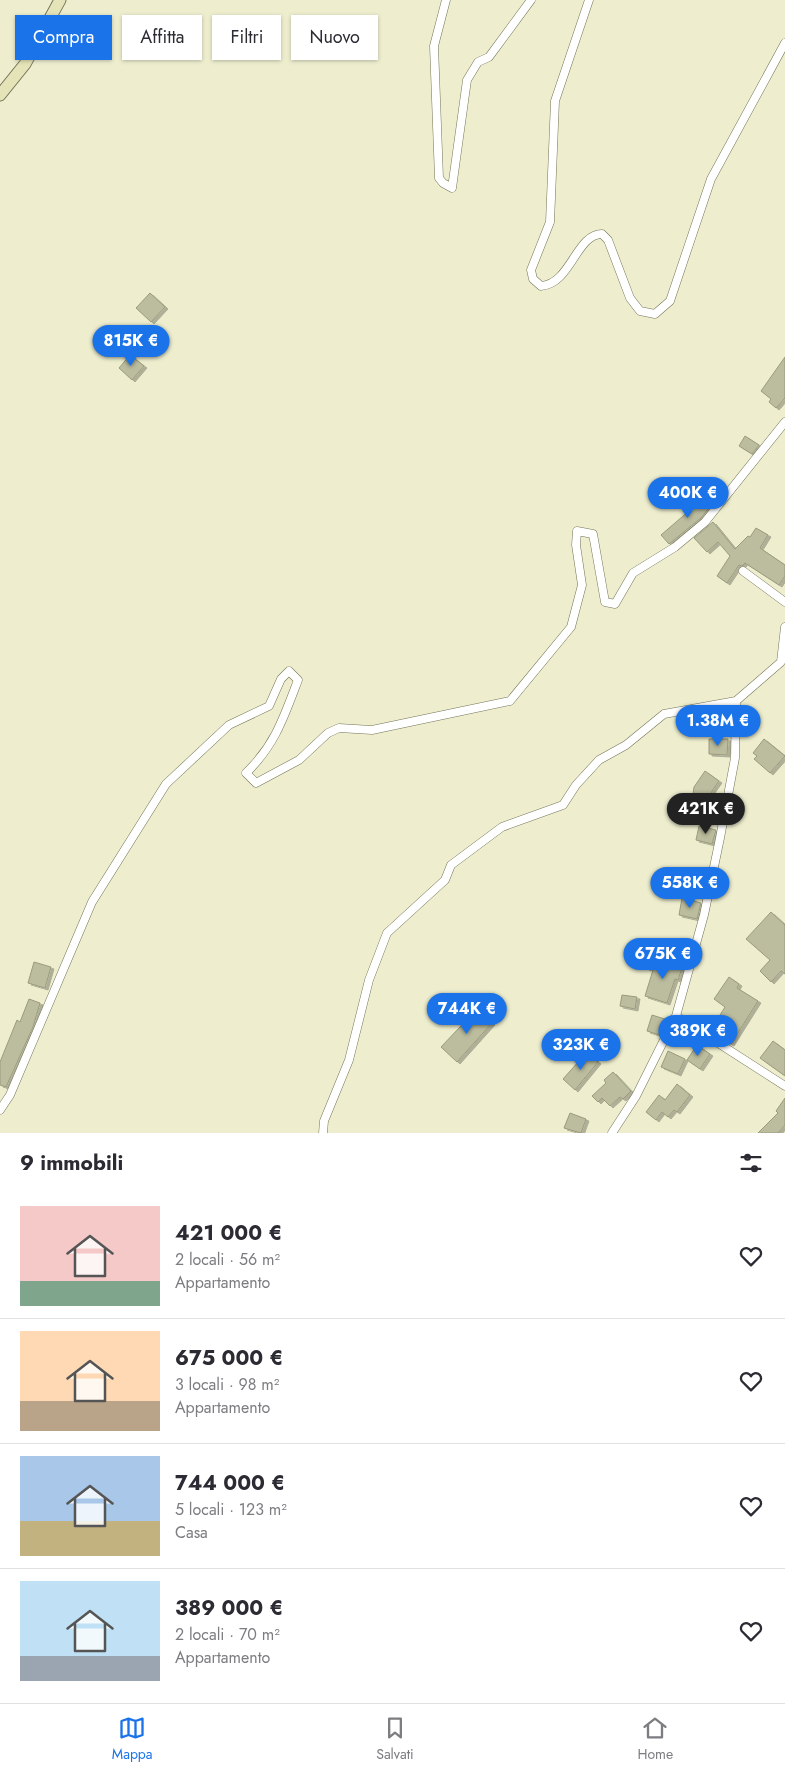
<!DOCTYPE html>
<html lang="it">
<head>
<meta charset="utf-8">
<style>
  body { margin:0; font-family:Jost,sans-serif; background:#f2f2f3; color:#2b2b33; height:100vh; display:flex; flex-direction:column; font-size:19px; white-space:nowrap }
  * { box-sizing:border-box; margin:0 }
  p { font-size:16px; color:#7c7c81 }
  .icon { flex:none; width:28px; height:28px; fill:none; stroke:currentColor; stroke-width:2; stroke-linecap:round; stroke-linejoin:round }
  .map { position:relative; height:1133px; overflow:hidden }
  .panel { display:flex; flex-direction:column; background:#fff; flex:1 }
  .panel>* { flex:none }
  .banner { position:absolute; left:15px; top:15px; width:500px; height:45px; display:flex; gap:10px }
  .price { position:absolute; translate:-50% -42px; padding:0 11px; border-radius:18px; background:#1a73e8; color:#fff; font-size:16px; line-height:32px; filter:drop-shadow(0 1px 2px #0008) }
  .price::after { content:''; position:absolute; left:50%; top:30px; width:15px; height:11px; margin-left:-8px; background:inherit; clip-path:polygon(0 0,100% 0,50% 100%) }
  .price.on { background:#222; color:#fff }
  ul { padding:0; list-style:none }
  li { display:flex; align-items:center; gap:15px; height:125px; padding:0 20px }
  li+li { border-top:1px solid #e1e1e2 }
  li span { display:grid; place-items:center; flex:none; width:140px; height:100px; border-radius:0px; color:#555 }
  li>.icon { margin-inline-start:auto }
  span .icon { width:60px; height:60px; fill:#fffc; stroke-width:1 }
  li b { font-size:21px }
  h2 { display:flex; justify-content:space-between; align-items:center; height:60px; padding:0 20px; font-size:21px }
  .pill { padding:0 18px; border-radius:0px; background:#fff; box-shadow:0 1px 4px #0004; font-size:18px; line-height:45px }
  .pill.on { background:#1a73e8; color:#fff }
  .tab-bar { display:flex; justify-content:space-around; align-items:center; height:70px; border-top:1px solid #e1e1e2; background:#fff; font-size:14px; color:#7c7c81 }
  .tab-bar a { display:grid; justify-items:center; gap:2px }
  .tab-bar .on { color:#1a73e8 }
  .map>svg:first-child { display:block }
  .building { fill:#bcbd9e; stroke:#9a9b7d; filter:url(#shadow) }
  .lines { fill:none; stroke-linecap:round; stroke-linejoin:round }
  .street-casing { stroke:#747458; stroke-width:9 }
  .secondary-casing { stroke:#747458; stroke-width:13 }
  .street { stroke:#fff; stroke-width:8 }
  .secondary { stroke:#e5e4b8; stroke-width:11 }
</style>
</head>
<body>
<div class="map">
<svg width="785" height="1133" viewBox="0 0 785 1133">
  <defs>
    <filter id="shadow"><feDropShadow dx="3" dy="2" stdDeviation="0" flood-color="#0004"/></filter>
  </defs>
  <rect width="100%" height="100%" fill="#eeeecf"/>
  <path class="building" d="M 150,293 L 165,307 L 151,322 L 136,308 Z
    M 130,355 L 144,366 L 132,380 L 119,368 Z
    M 785,357 L 785,398 L 776,408 L 769,402 L 771,399 L 761,391 Z
    M 745,436 L 759,445 L 752,454 L 739,446 Z
    M 703,493 L 713,503 L 701,518 L 669,544 L 661,535 L 690,510 L 688,508 Z
    M 713,522 L 735,549 L 748,536 L 750,537 L 756,528 L 768,535 L 760,548 L 785,565 L 785,576 L 779,585 L 745,563 L 742,566 L 739,565 L 727,583 L 717,576 L 730,556 L 718,542 L 707,552 L 694,538 Z
    M 709,739 L 728,739 L 727,755 L 709,754 Z
    M 764,739 L 785,756 L 770,773 L 754,759 L 757,756 L 753,753 Z
    M 705,771 L 719,781 L 712,791 L 710,804 L 692,802 L 694,787 Z
    M 699,826 L 716,830 L 712,844 L 696,840 Z
    M 682,898 L 701,903 L 697,919 L 679,915 Z
    M 771,912 L 785,925 L 785,974 L 781,971 L 771,982 L 760,971 L 770,960 L 746,939 Z
    M 671,958 L 684,962 L 678,980 L 675,979 L 667,1003 L 645,996 L 653,970 L 646,968 L 649,961 L 667,968 Z
    M 34,962 L 51,967 L 45,988 L 28,983 Z
    M 729,977 L 739,984 L 737,988 L 758,1001 L 731,1044 L 710,1031 L 725,1007 L 714,999 Z
    M 622,995 L 637,997 L 635,1009 L 620,1006 Z
    M 29,999 L 40,1003 L 33,1027 L 6,1087 L 0,1085 L 0,1062 L 17,1020 L 20,1022 Z
    M 477,1009 L 492,1023 L 457,1062 L 441,1047 Z
    M 652,1015 L 668,1020 L 660,1035 L 647,1031 Z
    M 773,1041 L 785,1050 L 785,1076 L 760,1058 Z
    M 697,1045 L 710,1054 L 700,1069 L 687,1060 Z
    M 668,1051 L 685,1059 L 678,1074 L 661,1067 Z
    M 587,1052 L 598,1062 L 575,1090 L 563,1079 Z
    M 613,1072 L 631,1091 L 623,1099 L 620,1097 L 610,1106 L 602,1098 L 598,1102 L 592,1096 L 606,1083 L 604,1080 Z
    M 677,1084 L 690,1095 L 677,1112 L 674,1110 L 668,1117 L 662,1112 L 656,1120 L 646,1112 L 659,1095 L 665,1100 Z
    M 785,1098 L 785,1125 L 778,1133 L 758,1133 L 778,1113 L 776,1111 Z
    M 570,1113 L 586,1119 L 581,1133 L 564,1128 Z"/>
  <g class="lines">
    <defs>
      <path id="street" d="M 446,0 L 434,46 L 439,178 L 443,183 L 452,188 L 467,80 L 478,62 L 489,57 L 531,0
        M 589,0 L 555,101 L 550,222 L 531,270 L 533,279 L 541,286 C 571,284 576,234 602,234 L 608,240 L 630,298 L 640,311 L 655,314 L 670,301 L 711,179 L 785,43
        M 743,571 L 785,602
        M 676,1016 L 785,1086
        M 0,1110 L 10,1095 L 92,902 L 166,784 L 229,725 L 269,706 L 281,679 L 289,671 L 298,680 C 284,717 275,745 246,773 L 256,783 L 299,760 L 328,733 L 339,728 L 372,730 L 510,701 L 571,627 L 582,585 L 576,545 L 577,531 L 593,534 L 605,602 L 615,604 L 633,573 L 675,547 L 705,522 L 785,422
        M 323,1133 L 324,1121 L 349,1060 L 369,980 L 387,933 L 445,880 L 451,865 L 502,827 L 563,805 L 576,785 L 599,760 L 626,745 L 664,714 L 736,701 L 781,662 L 785,627
        M 612,1133 L 636,1096 L 676,1016 L 704,915 L 720,838 L 735,758 L 736,701"/>
      <path id="secondary" d="M 0,95 L 25,64 L 60,0"/>
    </defs>
    <use href="#street" class="street-casing"/>
    <use href="#secondary" class="secondary-casing"/>
    <use href="#street" class="street"/>
    <use href="#secondary" class="secondary"/>
  </g>
</svg>
<b class="price" style="left:131px;top:367px">815K €</b>
<b class="price" style="left:688px;top:519px">400K €</b>
<b class="price" style="left:718px;top:747px">1.38M €</b>
<b class="price on" style="left:706px;top:835px">421K €</b>
<b class="price" style="left:690px;top:909px">558K €</b>
<b class="price" style="left:663px;top:980px">675K €</b>
<b class="price" style="left:467px;top:1035px">744K €</b>
<b class="price" style="left:698px;top:1057px">389K €</b>
<b class="price" style="left:581px;top:1071px">323K €</b>
<div class="banner">
<a class="pill on">Compra</a>
<a class="pill">Affitta</a>
<a class="pill">Filtri</a>
<a class="pill">Nuovo</a>
</div>
</div>
<section class="panel">
<h2>9 immobili<svg class="icon" aria-label="filters" viewBox="0 0 24 24"><path d="M4 7h16M4 17h16"/><circle cx="9" cy="7" r="2"/><circle cx="15" cy="17" r="2"/></svg></h2>
<ul>
<li><span style="background:linear-gradient(#f6c9c9 75%,#7fa58c 0)"><svg class="icon" aria-label="home" viewBox="0 0 24 24"><path d="M3 11l9-7 9 7M6 9v11h12V9"/></svg></span><div><b>421 000 €</b><p>2 locali · 56 m²</p><p>Appartamento</p></div><svg class="icon" aria-label="heart" viewBox="0 0 24 24"><path d="M12 20l-8-8c-3-5 5-10 8-4 3-6 11-1 8 4z"/></svg></li>
<li><span style="background:linear-gradient(#ffd9b3 70%,#b9a48a 0)"><svg class="icon" aria-label="home" viewBox="0 0 24 24"><path d="M3 11l9-7 9 7M6 9v11h12V9"/></svg></span><div><b>675 000 €</b><p>3 locali · 98 m²</p><p>Appartamento</p></div><svg class="icon" aria-label="heart" viewBox="0 0 24 24"><path d="M12 20l-8-8c-3-5 5-10 8-4 3-6 11-1 8 4z"/></svg></li>
<li><span style="background:linear-gradient(#a9c7e8 65%,#c2b280 0)"><svg class="icon" aria-label="home" viewBox="0 0 24 24"><path d="M3 11l9-7 9 7M6 9v11h12V9"/></svg></span><div><b>744 000 €</b><p>5 locali · 123 m²</p><p>Casa</p></div><svg class="icon" aria-label="heart" viewBox="0 0 24 24"><path d="M12 20l-8-8c-3-5 5-10 8-4 3-6 11-1 8 4z"/></svg></li>
<li><span style="background:linear-gradient(#bfe0f5 75%,#9aa5b1 0)"><svg class="icon" aria-label="home" viewBox="0 0 24 24"><path d="M3 11l9-7 9 7M6 9v11h12V9"/></svg></span><div><b>389 000 €</b><p>2 locali · 70 m²</p><p>Appartamento</p></div><svg class="icon" aria-label="heart" viewBox="0 0 24 24"><path d="M12 20l-8-8c-3-5 5-10 8-4 3-6 11-1 8 4z"/></svg></li>
</ul>
</section>
<nav class="tab-bar">
<a class="on"><svg class="icon" aria-label="map" viewBox="0 0 24 24"><path d="M3 6l6-2 6 2 6-2v14l-6 2-6-2-6 2zM9 4v14M15 6v14"/></svg>Mappa</a>
<a><svg class="icon" aria-label="saved" viewBox="0 0 24 24"><path d="M7 4h10v16l-5-4-5 4z"/></svg>Salvati</a>
<a><svg class="icon" aria-label="home" viewBox="0 0 24 24"><path d="M3 11l9-7 9 7M6 9v11h12V9"/></svg>Home</a>
</nav>
</body>
</html>
